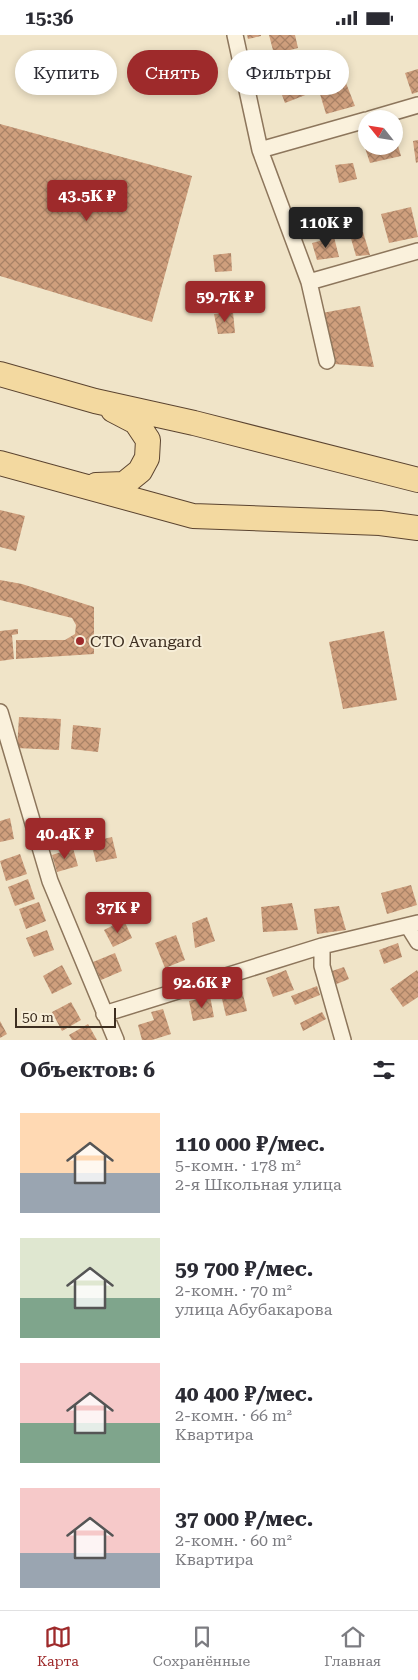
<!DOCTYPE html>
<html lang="ru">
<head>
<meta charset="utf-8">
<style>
  body { margin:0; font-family:"Roboto Serif",serif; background:#f2f2f3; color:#2b2b33; height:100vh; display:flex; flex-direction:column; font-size:19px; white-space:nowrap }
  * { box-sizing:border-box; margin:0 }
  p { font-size:16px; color:#7c7c81 }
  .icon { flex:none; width:28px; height:28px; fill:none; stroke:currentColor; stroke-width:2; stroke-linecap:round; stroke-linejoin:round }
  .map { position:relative; height:1005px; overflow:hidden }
  .sheet { display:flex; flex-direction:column; background:#fff; flex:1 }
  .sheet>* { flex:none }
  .top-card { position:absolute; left:15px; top:15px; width:389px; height:45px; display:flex; gap:10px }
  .needle { width:32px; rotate:300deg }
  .buttons { position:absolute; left:358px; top:75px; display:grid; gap:10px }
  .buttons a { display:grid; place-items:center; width:45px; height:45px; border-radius:50%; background:#fff; box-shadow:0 2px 8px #0003; font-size:25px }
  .scale { position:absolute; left:15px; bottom:12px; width:101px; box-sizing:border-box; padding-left:5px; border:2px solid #3d2e20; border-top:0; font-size:14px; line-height:18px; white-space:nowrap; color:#3d2e20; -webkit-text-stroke:4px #f7eed8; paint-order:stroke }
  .price { position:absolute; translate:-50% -42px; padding:0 11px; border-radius:5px; background:#9e2a2b; color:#fff; font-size:16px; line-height:32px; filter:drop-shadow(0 1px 2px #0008) }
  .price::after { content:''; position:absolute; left:50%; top:30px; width:15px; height:11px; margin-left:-8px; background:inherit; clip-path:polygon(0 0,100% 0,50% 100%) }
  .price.on { background:#222; color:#fff }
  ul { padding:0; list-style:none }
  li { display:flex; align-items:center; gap:15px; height:125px; padding:0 20px }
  li span { display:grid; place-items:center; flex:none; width:140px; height:100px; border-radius:0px; color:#555 }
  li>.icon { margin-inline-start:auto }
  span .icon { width:60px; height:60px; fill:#fffc; stroke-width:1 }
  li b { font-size:21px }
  h2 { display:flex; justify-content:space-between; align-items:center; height:60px; padding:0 20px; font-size:21px }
  .pill { padding:0 18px; border-radius:22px; background:#fff; box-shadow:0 2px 8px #0003; font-size:18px; line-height:45px }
  .pill.on { background:#9e2a2b; color:#fff }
  .status { display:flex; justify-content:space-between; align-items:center; height:35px; padding:0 25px; background:#fff; direction:ltr }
  .status svg { height:14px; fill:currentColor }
  .menu { display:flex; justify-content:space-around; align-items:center; height:70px; border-top:1px solid #e1e1e2; background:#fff; font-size:14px; color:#7c7c81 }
  .menu a { display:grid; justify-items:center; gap:2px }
  .menu .on { color:#9e2a2b }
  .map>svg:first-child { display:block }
  .building { fill:url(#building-cross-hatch) }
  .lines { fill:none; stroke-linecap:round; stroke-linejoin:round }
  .street-casing { stroke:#8d765c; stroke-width:18 }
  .primary-casing { stroke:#5b4430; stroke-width:26 }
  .street { stroke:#faf1dc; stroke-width:15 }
  .primary { stroke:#f3d9a0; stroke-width:24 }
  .poi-dot { fill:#9e2a2b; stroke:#f7eed8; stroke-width:2 }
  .labels { text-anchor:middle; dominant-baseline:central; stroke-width:4; stroke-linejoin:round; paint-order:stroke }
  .poi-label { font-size:16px; fill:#3d2e20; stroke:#f7eed8; text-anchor:start }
</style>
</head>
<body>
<div class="status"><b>15:36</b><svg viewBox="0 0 49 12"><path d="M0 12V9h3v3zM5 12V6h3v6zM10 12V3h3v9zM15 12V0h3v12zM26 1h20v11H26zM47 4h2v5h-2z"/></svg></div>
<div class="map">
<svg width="418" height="1005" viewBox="0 0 418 1005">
  <defs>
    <pattern id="building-cross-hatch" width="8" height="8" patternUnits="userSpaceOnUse" patternTransform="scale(1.25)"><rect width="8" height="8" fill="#cf9f7d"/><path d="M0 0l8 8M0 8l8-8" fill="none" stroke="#a98266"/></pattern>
  </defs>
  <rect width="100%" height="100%" fill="#f0e4c8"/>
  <path class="building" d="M 247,0 L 261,0 L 261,1 L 248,4 Z
    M 269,0 L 295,0 L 298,13 L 274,19 Z
    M 306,29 L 313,57 L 285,68 L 274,39 Z
    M 418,34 L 418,57 L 412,59 L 405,38 Z
    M 344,43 L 355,71 L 326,79 L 317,49 Z
    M 0,89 L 192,141 L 152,287 L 0,241 Z
    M 394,97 L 401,121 L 370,128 L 361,101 L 366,100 L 366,111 L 394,111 Z
    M 418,105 L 418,127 L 416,128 L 413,106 Z
    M 353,128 L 357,144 L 339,148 L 335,130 Z
    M 411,172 L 418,202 L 389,208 L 381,179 Z
    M 363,197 L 370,220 L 356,221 L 350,200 Z
    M 334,202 L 339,222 L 317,225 L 312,208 Z
    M 231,218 L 232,236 L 215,237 L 213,220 Z
    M 230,247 L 232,266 L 213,267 L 212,250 Z
    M 360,271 L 374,332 L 334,329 L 322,278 Z
    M 233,277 L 235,298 L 218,299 L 214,279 Z
    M 0,475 L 25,481 L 16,516 L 0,512 Z
    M 0,545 L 22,549 L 94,572 L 94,619 L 16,624 L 16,605 L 65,605 L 75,599 L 76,590 L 72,583 L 0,565 Z
    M 18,594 L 18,599 L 12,600 L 14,624 L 0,626 L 0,596 Z
    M 384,596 L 397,665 L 343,674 L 329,607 Z
    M 19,682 L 61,684 L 59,715 L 17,713 Z
    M 73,690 L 101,693 L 98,717 L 71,714 Z
    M 10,783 L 14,804 L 0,807 L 0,786 Z
    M 112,802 L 117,823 L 96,827 L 91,807 Z
    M 73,813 L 78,831 L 57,837 L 52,820 Z
    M 20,819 L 27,839 L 6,846 L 0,826 Z
    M 28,844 L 35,864 L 15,871 L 8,852 Z
    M 411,850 L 417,870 L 387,879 L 381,858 Z
    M 111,857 L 118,878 L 100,883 L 94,862 Z
    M 39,867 L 46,886 L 26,894 L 19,874 Z
    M 292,868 L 298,895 L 263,897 L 261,872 Z
    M 339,871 L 346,895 L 317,899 L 314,874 Z
    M 207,882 L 215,906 L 195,913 L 192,888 Z
    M 124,885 L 132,903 L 113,912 L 104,895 Z
    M 47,895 L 54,915 L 34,922 L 26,903 Z
    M 176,900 L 185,925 L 165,933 L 155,908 Z
    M 398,908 L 402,922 L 384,929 L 379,915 Z
    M 115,918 L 122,936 L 101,945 L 93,927 Z
    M 62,930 L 72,949 L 52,959 L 43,941 Z
    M 344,932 L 349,944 L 334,950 L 329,937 Z
    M 286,935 L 294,955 L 273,962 L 266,943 Z
    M 417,935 L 418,937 L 418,962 L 403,972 L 390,954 Z
    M 317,951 L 320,960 L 295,970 L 291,961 Z
    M 242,955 L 247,976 L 226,981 L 221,960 Z
    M 210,961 L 214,982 L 193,986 L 189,966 Z
    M 71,967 L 81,985 L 62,996 L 52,977 Z
    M 163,974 L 171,999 L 152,1005 L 142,1005 L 138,990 L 154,985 L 151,977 Z
    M 322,977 L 326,984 L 303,996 L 300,988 Z
    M 0,986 L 7,999 L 0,1003 Z
    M 88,989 L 97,1005 L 72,1005 L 69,1000 Z"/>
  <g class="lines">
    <defs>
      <path id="street" d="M 235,0 L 260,115 L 309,247 L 327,326
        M 370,84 L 418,70
        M 260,115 L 366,85
        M 309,247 L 418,216
        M 0,677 L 50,846 L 116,1005
        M 408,891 L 418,907
        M 322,911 L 322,931 L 343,1005
        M 104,979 L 322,911 L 418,888"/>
      <path id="primary" d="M 0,339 L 95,366 L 194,388 L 418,445
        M 0,428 L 193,481 L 380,488 L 418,493
        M 96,450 L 124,449 L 140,436 L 147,423 L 148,405 L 136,387 L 113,375"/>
    </defs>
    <use href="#street" class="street-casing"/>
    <use href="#primary" class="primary-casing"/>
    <use href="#street" class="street"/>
    <use href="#primary" class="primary"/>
  </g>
  <circle class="poi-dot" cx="80" cy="606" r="5"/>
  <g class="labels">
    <g class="poi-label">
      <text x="90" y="606">СТО Avangard</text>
    </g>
  </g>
</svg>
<div class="buttons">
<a><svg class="needle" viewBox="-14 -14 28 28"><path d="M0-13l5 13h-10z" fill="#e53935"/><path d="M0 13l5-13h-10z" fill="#7c7c81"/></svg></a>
</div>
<div class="scale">50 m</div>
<b class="price" style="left:87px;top:187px">43.5K ₽</b>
<b class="price on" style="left:326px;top:214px">110K ₽</b>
<b class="price" style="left:225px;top:288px">59.7K ₽</b>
<b class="price" style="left:65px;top:825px">40.4K ₽</b>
<b class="price" style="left:118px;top:899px">37K ₽</b>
<b class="price" style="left:202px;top:974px">92.6K ₽</b>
<div class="top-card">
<a class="pill">Купить</a>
<a class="pill on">Снять</a>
<a class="pill">Фильтры</a>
</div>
</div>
<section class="sheet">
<h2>Объектов: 6<svg class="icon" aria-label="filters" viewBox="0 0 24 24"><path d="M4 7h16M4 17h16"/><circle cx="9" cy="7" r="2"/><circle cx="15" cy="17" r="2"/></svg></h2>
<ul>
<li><span style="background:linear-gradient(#ffd9b3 60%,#9aa5b1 0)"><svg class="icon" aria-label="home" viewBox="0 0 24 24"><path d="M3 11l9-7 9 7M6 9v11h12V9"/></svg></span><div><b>110 000 ₽/мес.</b><p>5-комн. · 178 m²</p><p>2-я Школьная улица</p></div></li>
<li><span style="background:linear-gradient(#dfe7d0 60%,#7fa58c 0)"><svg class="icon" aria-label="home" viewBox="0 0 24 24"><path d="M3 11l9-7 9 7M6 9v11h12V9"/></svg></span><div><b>59 700 ₽/мес.</b><p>2-комн. · 70 m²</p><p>улица Абубакарова</p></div></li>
<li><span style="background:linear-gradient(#f6c9c9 60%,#7fa58c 0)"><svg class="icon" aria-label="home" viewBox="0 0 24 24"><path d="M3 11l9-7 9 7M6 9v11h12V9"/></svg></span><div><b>40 400 ₽/мес.</b><p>2-комн. · 66 m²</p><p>Квартира</p></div></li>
<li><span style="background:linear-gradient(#f6c9c9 65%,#9aa5b1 0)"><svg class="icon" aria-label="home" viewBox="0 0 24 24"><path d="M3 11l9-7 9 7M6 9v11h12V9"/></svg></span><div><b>37 000 ₽/мес.</b><p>2-комн. · 60 m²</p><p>Квартира</p></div></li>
</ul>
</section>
<nav class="menu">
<a class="on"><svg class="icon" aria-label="map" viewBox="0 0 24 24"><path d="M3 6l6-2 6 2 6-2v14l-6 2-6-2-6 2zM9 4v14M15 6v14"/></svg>Карта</a>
<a><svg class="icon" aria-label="saved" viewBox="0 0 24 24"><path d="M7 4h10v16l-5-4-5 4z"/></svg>Сохранённые</a>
<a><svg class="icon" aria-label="home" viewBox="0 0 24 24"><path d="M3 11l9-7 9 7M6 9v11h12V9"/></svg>Главная</a>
</nav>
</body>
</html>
